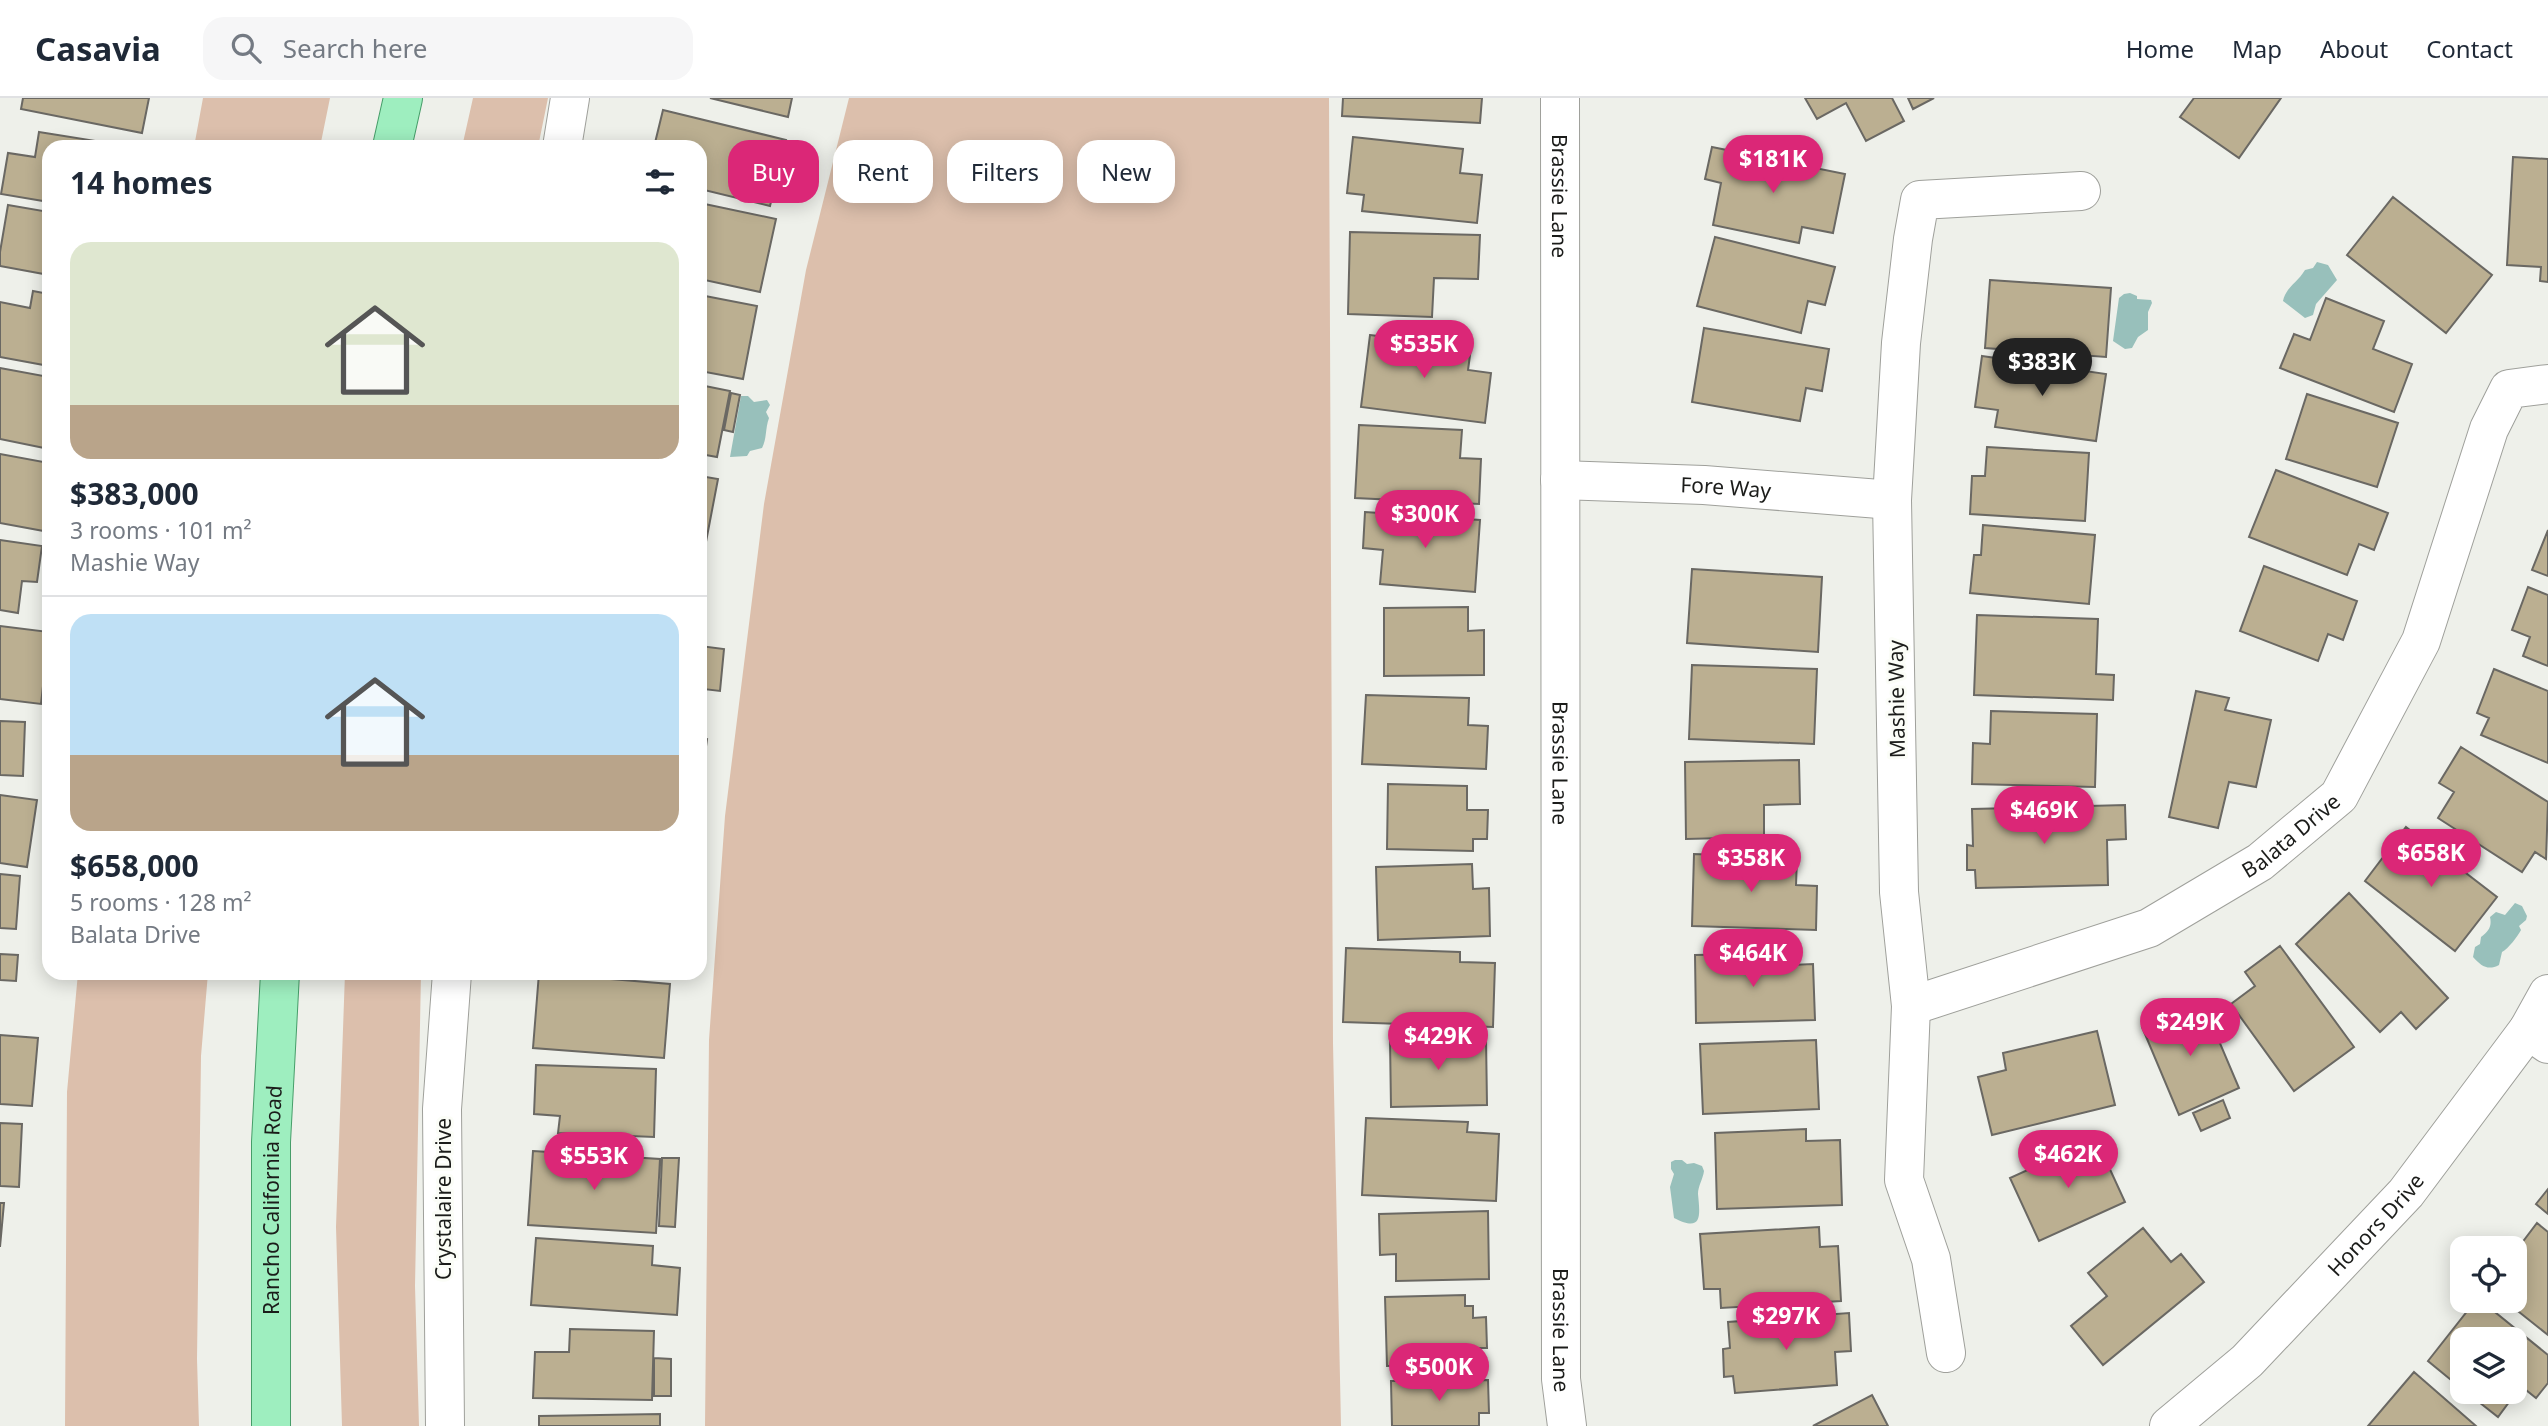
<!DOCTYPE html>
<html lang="en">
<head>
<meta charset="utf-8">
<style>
  body { margin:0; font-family:"Noto Sans",sans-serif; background:#f6f6f7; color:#1f2937; height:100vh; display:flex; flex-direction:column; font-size:26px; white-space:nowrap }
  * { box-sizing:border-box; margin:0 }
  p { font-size:23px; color:#747a83 }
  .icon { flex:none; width:38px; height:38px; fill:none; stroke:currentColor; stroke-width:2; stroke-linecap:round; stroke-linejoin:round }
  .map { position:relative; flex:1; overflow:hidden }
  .details { position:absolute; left:42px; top:42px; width:665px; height:840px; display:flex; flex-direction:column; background:#fff; border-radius:21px; box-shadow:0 4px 18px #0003 }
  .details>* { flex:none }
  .guide { position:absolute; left:728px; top:42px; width:665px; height:63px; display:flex; gap:14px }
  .tools { position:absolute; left:2450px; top:1138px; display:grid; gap:14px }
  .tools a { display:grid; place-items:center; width:77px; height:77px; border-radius:14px; background:#fff; box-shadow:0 4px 18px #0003; font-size:35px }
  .price { position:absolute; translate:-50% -60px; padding:0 16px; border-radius:24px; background:#db2777; color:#fff; font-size:23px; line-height:46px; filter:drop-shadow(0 2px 4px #0008) }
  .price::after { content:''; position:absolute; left:50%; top:42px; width:21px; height:16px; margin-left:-10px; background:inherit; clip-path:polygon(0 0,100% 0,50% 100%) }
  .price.selected { background:#222; color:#fff }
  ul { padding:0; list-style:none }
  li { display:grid; align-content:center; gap:14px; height:371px; padding:0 28px }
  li+li { border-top:2px solid #e0e1e3 }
  li span { display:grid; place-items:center; height:217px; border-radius:21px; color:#555 }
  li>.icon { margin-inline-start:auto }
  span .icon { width:126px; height:126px; fill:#fffc; stroke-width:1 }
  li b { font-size:30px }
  h2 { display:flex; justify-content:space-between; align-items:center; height:84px; padding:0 28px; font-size:30px }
  .tag { padding:0 24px; border-radius:21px; background:#fff; box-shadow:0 4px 18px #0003; font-size:24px; line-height:63px }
  .tag.selected { background:#db2777; color:#fff }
  header { display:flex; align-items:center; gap:42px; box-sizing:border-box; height:98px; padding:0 35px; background:#fff; border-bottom:2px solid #e0e1e3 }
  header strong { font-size:33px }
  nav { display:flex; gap:38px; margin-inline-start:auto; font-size:24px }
  .search { width:490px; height:63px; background:#f6f6f7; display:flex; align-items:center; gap:18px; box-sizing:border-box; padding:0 24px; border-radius:21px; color:#747a83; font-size:26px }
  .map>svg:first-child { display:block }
  .green { fill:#dcbfac }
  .water { fill:#98c0bb }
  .building { fill:#bbaf91; stroke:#6a6863; stroke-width:2 }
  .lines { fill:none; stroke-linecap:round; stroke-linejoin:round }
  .minor-casing { stroke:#9fa09b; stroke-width:40 }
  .tertiary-casing { stroke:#9fa09b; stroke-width:40 }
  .primary-casing { stroke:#469d69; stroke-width:40 }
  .minor { stroke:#fff; stroke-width:38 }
  .tertiary { stroke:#fff; stroke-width:38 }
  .primary { stroke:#9eeebf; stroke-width:38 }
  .labels { text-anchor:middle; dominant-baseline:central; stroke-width:6; stroke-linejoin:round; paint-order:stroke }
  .street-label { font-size:21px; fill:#1b1c1a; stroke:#fbfdf7 }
</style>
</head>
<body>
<header>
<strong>Casavia</strong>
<div class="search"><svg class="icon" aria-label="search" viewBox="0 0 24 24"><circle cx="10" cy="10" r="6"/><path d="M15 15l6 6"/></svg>Search here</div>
<nav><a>Home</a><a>Map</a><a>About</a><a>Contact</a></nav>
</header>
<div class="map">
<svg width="2548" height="1328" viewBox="0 0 2548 1328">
  <rect width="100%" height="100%" fill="#eef0ea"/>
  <path class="green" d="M 203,0 L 330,0 L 320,49 L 194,49 Z
    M 473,0 L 548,0 L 538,49 L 462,49 Z
    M 849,0 L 1329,0 L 1333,945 L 1341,1328 L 705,1328 L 709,942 L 725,718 L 764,406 L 806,172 Z
    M 78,875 L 208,875 L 201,958 L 197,1261 L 199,1328 L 65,1328 L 67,994 Z
    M 345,875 L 421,875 L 415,1188 L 419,1328 L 342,1328 L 336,1129 Z"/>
  <path class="water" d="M 2317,164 L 2328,167 L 2337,182 L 2316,206 L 2313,217 L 2305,220 L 2283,203 C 2286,189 2298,184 2305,172 L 2313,170 Z
    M 2130,195 L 2137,198 L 2137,201 L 2151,202 L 2152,205 L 2148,214 L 2148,232 L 2138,239 L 2132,250 L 2125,251 L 2113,243 L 2119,200 L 2124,196 Z
    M 741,298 L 748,298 L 754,304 L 767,302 L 770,307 L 766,314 L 769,320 C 765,331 767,341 762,350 L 750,353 L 747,358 L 730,359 Z
    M 2515,805 L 2522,808 L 2527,818 L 2526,822 L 2519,828 L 2521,832 C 2518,838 2508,851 2502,854 L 2499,867 C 2488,873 2481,868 2473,859 L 2475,849 L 2480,846 L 2481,839 C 2489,833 2492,828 2490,819 L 2496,814 L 2505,817 Z
    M 1675,1062 L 1682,1062 L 1687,1066 L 1694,1065 L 1702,1068 L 1704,1073 C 1703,1081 1698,1088 1698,1096 C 1700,1117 1703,1135 1674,1120 L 1670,1089 L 1674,1076 L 1671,1071 L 1671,1064 Z"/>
  <path class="building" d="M 23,0 L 149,0 L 142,35 L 21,11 Z
    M 710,0 L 792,0 L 788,19 Z
    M 1343,0 L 1482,0 L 1480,25 L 1342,18 Z
    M 1805,0 L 1892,0 L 1904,23 L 1866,43 L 1846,5 L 1817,21 Z
    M 1908,0 L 1934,0 L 1913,11 Z
    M 2194,0 L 2281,0 L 2239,60 L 2180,19 Z
    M 663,12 L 786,42 L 770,108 L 700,91 L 700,49 L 654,49 Z
    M 39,34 L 127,48 L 127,49 L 49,49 L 49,104 L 1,96 L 8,55 L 35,59 Z
    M 1353,39 L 1463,51 L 1460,75 L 1482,77 L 1477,125 L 1362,113 L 1364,97 L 1347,95 Z
    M 1712,49 L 1845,76 L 1833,135 L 1802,129 L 1799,145 L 1713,127 L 1721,85 L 1705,81 Z
    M 2513,59 L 2548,61 L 2548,184 L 2540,183 L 2541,169 L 2507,167 Z
    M 2393,99 L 2492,177 L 2446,235 L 2347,157 Z
    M 700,105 L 776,121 L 760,194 L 700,181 Z
    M 8,107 L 49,114 L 49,177 L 0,168 L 0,154 Z
    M 1350,134 L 1480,137 L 1478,181 L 1434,180 L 1432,219 L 1348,216 Z
    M 1715,139 L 1835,169 L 1825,207 L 1808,203 L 1801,235 L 1697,208 Z
    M 1990,182 L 2111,190 L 2106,259 L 1985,250 Z
    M 33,193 L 49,196 L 49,268 L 0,259 L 0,204 L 30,210 Z
    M 700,197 L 757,208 L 743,281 L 700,273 Z
    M 2326,200 L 2384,223 L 2373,251 L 2412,266 L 2394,314 L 2280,270 L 2294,236 L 2310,242 Z
    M 1704,230 L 1829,251 L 1822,293 L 1806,290 L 1800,323 L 1692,304 Z
    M 1370,237 L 1471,250 L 1468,272 L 1491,275 L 1485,325 L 1361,309 Z
    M 1982,258 L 2106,276 L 2096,343 L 1995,329 L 1998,312 L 1975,309 Z
    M 0,270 L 49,279 L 49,351 L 0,341 Z
    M 700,287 L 730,293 L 717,359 L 700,356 Z
    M 731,295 L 740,297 L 733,334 L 724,332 Z
    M 2307,296 L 2398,325 L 2377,389 L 2286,361 Z
    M 1359,327 L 1462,332 L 1460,360 L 1481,361 L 1479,406 L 1355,400 Z
    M 1987,349 L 2089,355 L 2085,423 L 1970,416 L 1972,378 L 1985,378 Z
    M 0,356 L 49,365 L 49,434 L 0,425 Z
    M 2276,372 L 2388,415 L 2374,452 L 2359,446 L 2347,477 L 2249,439 Z
    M 700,378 L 718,381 L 705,449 L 700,448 Z
    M 1365,414 L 1480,422 L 1475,494 L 1380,486 L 1383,452 L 1363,450 Z
    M 1983,427 L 2095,437 L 2089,506 L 1970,495 L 1974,457 L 1981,457 Z
    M 2548,432 L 2548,478 L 2532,472 Z
    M 0,442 L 42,448 L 37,484 L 22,483 L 18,515 L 0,512 Z
    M 2264,468 L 2357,503 L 2343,542 L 2328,536 L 2318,563 L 2240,533 Z
    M 1692,471 L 1822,479 L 1818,554 L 1687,545 Z
    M 2528,489 L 2548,497 L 2548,568 L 2523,558 L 2530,539 L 2512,532 Z
    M 1468,509 L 1468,533 L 1484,532 L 1484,577 L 1384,578 L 1384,510 Z
    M 1977,517 L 2098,521 L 2096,576 L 2114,577 L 2113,602 L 1974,597 Z
    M 0,528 L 49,534 L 41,606 L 0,601 Z
    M 700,548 L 724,551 L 720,593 L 704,591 L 702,612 L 700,612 Z
    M 1692,567 L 1817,571 L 1814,646 L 1689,641 Z
    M 2494,571 L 2548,593 L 2548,665 L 2481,637 L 2489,620 L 2477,615 Z
    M 2196,593 L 2229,600 L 2225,612 L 2271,622 L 2256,689 L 2229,684 L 2218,730 L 2169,719 Z
    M 1366,597 L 1469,600 L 1468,627 L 1488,628 L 1486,671 L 1362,666 Z
    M 1991,613 L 2097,616 L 2095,689 L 1972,686 L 1973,645 L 1990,646 Z
    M 0,623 L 25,624 L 23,678 L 0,677 Z
    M 700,640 L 707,641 L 702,678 L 700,678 Z
    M 2461,649 L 2548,704 L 2546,761 L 2535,754 L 2522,774 L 2438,720 L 2454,694 L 2439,685 Z
    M 1799,662 L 1800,706 L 1764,707 L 1764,739 L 1686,741 L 1685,664 Z
    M 1388,686 L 1467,688 L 1467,712 L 1488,712 L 1487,741 L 1473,741 L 1473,753 L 1387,751 Z
    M 0,697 L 37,702 L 27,769 L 0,765 Z
    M 2125,707 L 2126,741 L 2107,742 L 2108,787 L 1976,790 L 1975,772 L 1967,772 L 1967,747 L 1973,748 L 1972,711 Z
    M 2406,729 L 2497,799 L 2455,853 L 2365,783 Z
    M 1694,756 L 1797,760 L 1796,787 L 1817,788 L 1816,832 L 1692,828 Z
    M 1472,766 L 1473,791 L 1489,790 L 1490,838 L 1378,842 L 1376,769 Z
    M 0,776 L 20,778 L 16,831 L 0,830 Z
    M 2349,795 L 2448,900 L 2416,931 L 2401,914 L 2380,934 L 2296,846 Z
    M 2280,848 L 2354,949 L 2294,993 L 2231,906 L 2255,888 L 2245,874 Z
    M 1346,850 L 1460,854 L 1460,864 L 1495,865 L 1493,929 L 1343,924 Z
    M 1790,855 L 1791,867 L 1813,866 L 1815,922 L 1696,925 L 1695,857 Z
    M 0,856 L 18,857 L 16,883 L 0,882 Z
    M 539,875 L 670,886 L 664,960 L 533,950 Z
    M 2202,903 L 2239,990 L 2179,1017 L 2142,929 Z
    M 2097,933 L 2115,1007 L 1992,1037 L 1978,979 L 2006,972 L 2003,955 Z
    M 0,937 L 38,940 L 32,1008 L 0,1006 Z
    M 1486,940 L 1487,1007 L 1391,1009 L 1390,941 Z
    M 1816,942 L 1819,1011 L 1703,1016 L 1700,946 Z
    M 536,967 L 656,971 L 654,1039 L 558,1035 L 560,1018 L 534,1016 Z
    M 2223,1002 L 2230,1020 L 2201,1033 L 2193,1015 Z
    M 1366,1020 L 1468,1024 L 1467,1034 L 1499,1036 L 1496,1103 L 1362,1097 Z
    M 0,1025 L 22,1026 L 19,1089 L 0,1088 Z
    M 1806,1031 L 1806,1043 L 1840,1042 L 1842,1107 L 1717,1111 L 1715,1035 Z
    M 2096,1041 L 2125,1104 L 2039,1143 L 2010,1080 Z
    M 533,1053 L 660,1061 L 656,1135 L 528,1127 Z
    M 662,1060 L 679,1060 L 675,1129 L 659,1128 Z
    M 2548,1091 L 2548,1116 L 2536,1106 Z
    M 0,1105 L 4,1105 L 0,1149 Z
    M 1488,1113 L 1489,1181 L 1396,1183 L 1396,1156 L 1380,1157 L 1379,1116 Z
    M 2537,1125 L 2548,1134 L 2548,1237 L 2504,1202 L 2515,1202 L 2515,1154 Z
    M 1819,1129 L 1820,1149 L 1838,1148 L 1841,1203 L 1721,1210 L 1720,1191 L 1704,1191 L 1700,1136 Z
    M 2143,1130 L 2171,1164 L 2181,1156 L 2204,1184 L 2103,1267 L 2071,1228 L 2107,1198 L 2088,1175 Z
    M 536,1140 L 653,1148 L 652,1167 L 680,1170 L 677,1217 L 531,1207 Z
    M 1465,1197 L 1465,1208 L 1473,1208 L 1473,1220 L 1486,1219 L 1487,1250 L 1471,1250 L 1471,1266 L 1387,1268 L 1385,1199 Z
    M 2476,1202 L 2480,1202 L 2548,1257 L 2548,1285 L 2536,1300 L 2521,1288 L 2498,1319 L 2465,1293 L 2515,1293 L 2515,1241 L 2462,1241 L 2462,1291 L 2428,1263 Z
    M 1849,1215 L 1851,1253 L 1835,1254 L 1837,1287 L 1735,1295 L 1733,1278 L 1724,1279 L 1723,1251 L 1730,1250 L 1728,1224 Z
    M 570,1231 L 654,1233 L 652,1302 L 533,1300 L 535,1254 L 569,1254 Z
    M 654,1260 L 671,1261 L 671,1298 L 654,1298 Z
    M 2414,1274 L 2476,1328 L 2368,1328 Z
    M 1488,1282 L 1489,1315 L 1479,1315 L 1479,1328 L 1392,1328 L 1391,1283 Z
    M 1872,1297 L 1888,1328 L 1813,1328 Z
    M 660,1316 L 660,1328 L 539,1328 L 539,1318 Z"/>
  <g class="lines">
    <defs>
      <g id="minor">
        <path id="s1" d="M 1560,0 L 1561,1281 L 1567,1328"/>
        <path d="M 562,49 L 570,0"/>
        <path id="s2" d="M 1560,382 L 1704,387 L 1892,402"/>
        <path id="s3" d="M 1911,908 L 2149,830 L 2260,764 L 2339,698 L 2421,543 L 2489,331 L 2509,291 L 2548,286"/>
        <path d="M 2528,932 L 2548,946"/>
        <path d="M 1946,1255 L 1931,1161 L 1904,1082 L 1911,908 L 1899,794 L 1892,402 L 1901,245 L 1913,141 L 1920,102 L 2081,93"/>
        <path d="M 445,1328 L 442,1011 L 452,875"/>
      </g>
      <g id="tertiary">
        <path id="s4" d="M 2169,1328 L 2247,1263 L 2406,1095 L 2528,932 L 2548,896"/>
      </g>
      <g id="primary">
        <path d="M 392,49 L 403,0"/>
        <path id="s5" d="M 271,1328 L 271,1044 L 280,875"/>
      </g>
    </defs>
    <use href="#minor" class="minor-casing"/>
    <use href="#tertiary" class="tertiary-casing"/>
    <use href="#primary" class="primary-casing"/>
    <use href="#minor" class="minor"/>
    <use href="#tertiary" class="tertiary"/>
    <use href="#primary" class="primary"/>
  </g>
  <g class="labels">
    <g class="street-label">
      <text stroke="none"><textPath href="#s1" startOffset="98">Brassie Lane</textPath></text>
      <text stroke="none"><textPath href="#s2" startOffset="166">Fore Way</textPath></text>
      <text transform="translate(1896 601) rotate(-91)">Mashie Way</text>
      <text stroke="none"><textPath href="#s1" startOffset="665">Brassie Lane</textPath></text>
      <text stroke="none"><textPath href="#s3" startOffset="420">Balata Drive</textPath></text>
      <text stroke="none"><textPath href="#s5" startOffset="226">Rancho California Road</textPath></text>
      <text transform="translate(443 1101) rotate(-90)">Crystalaire Drive</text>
      <text stroke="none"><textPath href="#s4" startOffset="289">Honors Drive</textPath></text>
      <text stroke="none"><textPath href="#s1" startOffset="1232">Brassie Lane</textPath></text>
    </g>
  </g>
</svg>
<div class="tools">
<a><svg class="icon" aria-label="locate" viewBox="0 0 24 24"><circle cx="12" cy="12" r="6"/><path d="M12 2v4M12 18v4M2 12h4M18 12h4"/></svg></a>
<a><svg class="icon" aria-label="layers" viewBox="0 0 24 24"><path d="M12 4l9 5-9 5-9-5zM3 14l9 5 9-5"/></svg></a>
</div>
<b class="price" style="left:1773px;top:97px">$181K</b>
<b class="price" style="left:1424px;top:282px">$535K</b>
<b class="price selected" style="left:2042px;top:300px">$383K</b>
<b class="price" style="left:1425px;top:452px">$300K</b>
<b class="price" style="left:2044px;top:748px">$469K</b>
<b class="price" style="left:2431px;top:791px">$658K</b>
<b class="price" style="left:1751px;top:796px">$358K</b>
<b class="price" style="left:1753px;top:891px">$464K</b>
<b class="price" style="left:2190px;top:960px">$249K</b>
<b class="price" style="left:1438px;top:974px">$429K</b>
<b class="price" style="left:2068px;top:1092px">$462K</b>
<b class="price" style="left:594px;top:1094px">$553K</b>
<b class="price" style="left:1786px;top:1254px">$297K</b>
<b class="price" style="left:1439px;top:1305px">$500K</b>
<div class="guide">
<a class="tag selected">Buy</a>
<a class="tag">Rent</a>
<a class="tag">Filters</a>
<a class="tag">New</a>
</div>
<section class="details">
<h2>14 homes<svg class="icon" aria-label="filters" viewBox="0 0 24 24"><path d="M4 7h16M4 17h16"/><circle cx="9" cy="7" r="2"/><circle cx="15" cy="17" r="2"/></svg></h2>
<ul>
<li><span style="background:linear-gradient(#dfe7d0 75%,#b9a48a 0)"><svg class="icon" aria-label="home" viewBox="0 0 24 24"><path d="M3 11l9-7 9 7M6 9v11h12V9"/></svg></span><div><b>$383,000</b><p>3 rooms · 101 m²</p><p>Mashie Way</p></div></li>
<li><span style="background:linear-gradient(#bfe0f5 65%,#b9a48a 0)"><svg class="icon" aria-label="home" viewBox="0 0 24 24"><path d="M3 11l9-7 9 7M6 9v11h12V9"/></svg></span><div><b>$658,000</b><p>5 rooms · 128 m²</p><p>Balata Drive</p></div></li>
</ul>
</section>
</div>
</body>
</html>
